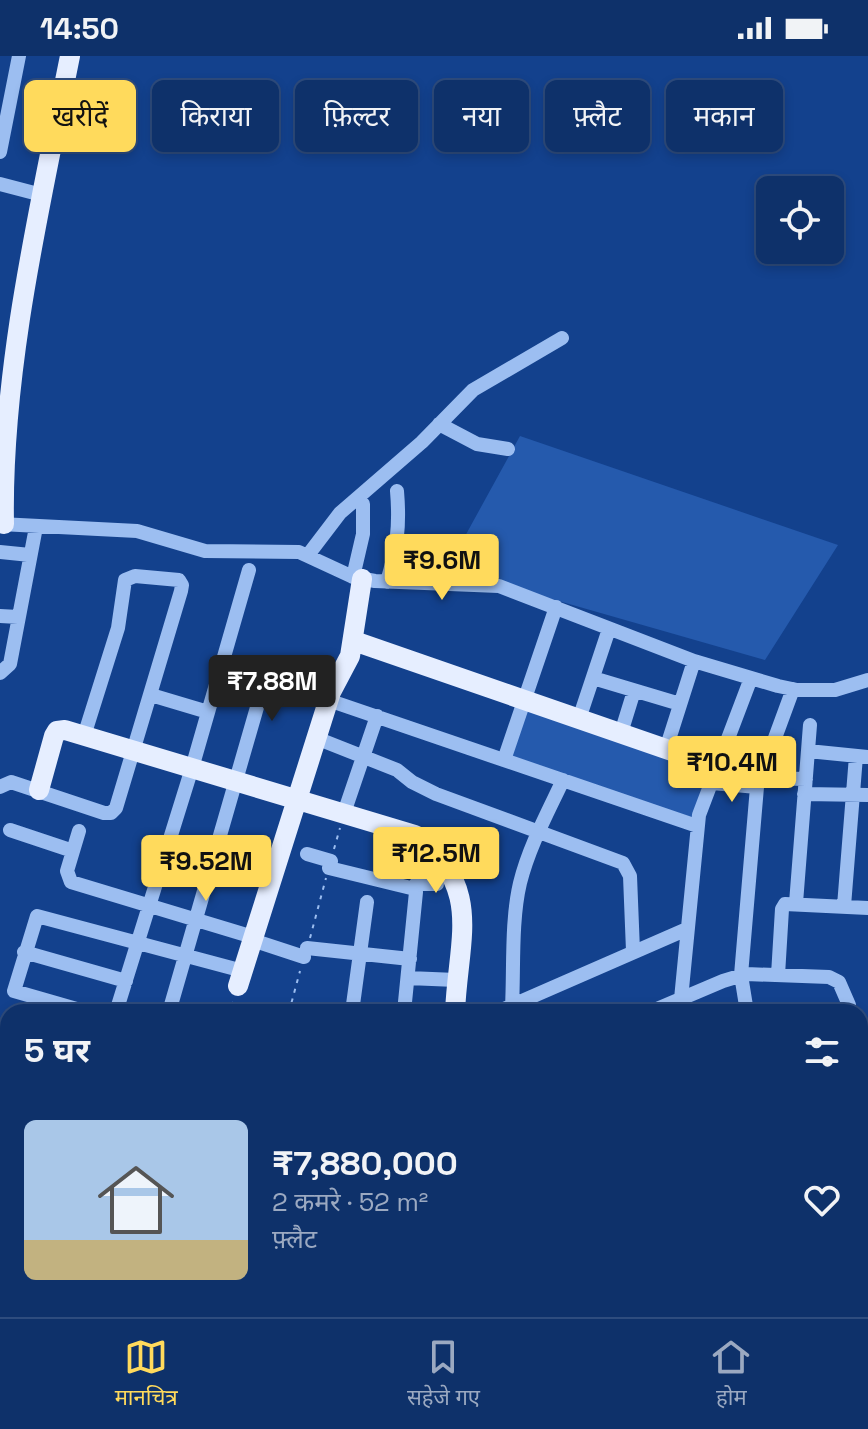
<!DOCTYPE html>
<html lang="hi">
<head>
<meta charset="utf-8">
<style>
  body { margin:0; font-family:"Space Grotesk","Noto Sans Devanagari",sans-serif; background:#173970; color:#f1f3f6; height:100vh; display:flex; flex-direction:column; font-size:30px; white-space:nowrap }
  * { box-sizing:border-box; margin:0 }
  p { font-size:26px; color:#9ba9c1 }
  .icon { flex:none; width:44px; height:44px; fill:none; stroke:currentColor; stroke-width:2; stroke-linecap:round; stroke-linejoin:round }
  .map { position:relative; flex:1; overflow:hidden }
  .details { position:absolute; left:0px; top:948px; width:868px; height:314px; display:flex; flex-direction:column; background:#0e316a; border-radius:24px 24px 0 0; box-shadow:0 4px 12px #0003,0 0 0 2px #2e4c7e }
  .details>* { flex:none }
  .top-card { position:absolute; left:24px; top:24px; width:820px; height:72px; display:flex; gap:16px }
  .controls { position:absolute; left:756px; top:120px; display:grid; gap:16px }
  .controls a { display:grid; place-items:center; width:88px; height:88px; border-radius:12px; background:#0e316a; box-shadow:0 4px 12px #0003,0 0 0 2px #2e4c7e; font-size:40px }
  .price { position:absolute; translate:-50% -68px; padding:0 18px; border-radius:8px; background:#ffda5c; color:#111; font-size:26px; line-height:52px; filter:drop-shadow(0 2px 4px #0008) }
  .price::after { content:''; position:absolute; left:50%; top:48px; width:24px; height:18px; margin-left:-12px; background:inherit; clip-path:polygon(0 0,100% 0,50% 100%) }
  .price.current { background:#222; color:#fff }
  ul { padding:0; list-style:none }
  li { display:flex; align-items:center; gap:24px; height:200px; padding:0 24px }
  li+li { border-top:2px solid #2e4c7e }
  li span { display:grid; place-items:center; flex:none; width:224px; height:160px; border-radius:12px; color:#555 }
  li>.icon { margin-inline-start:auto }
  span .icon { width:96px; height:96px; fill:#fffc; stroke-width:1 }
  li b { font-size:34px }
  h2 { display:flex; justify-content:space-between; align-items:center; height:96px; padding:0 24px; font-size:34px }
  .chip { padding:0 28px; border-radius:12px; background:#0e316a; box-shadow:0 4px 12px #0003,0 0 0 2px #2e4c7e; font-size:28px; line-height:72px }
  .chip.current { background:#ffda5c; color:#111 }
  .status { display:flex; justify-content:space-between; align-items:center; height:56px; padding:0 40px; background:#0e316a; direction:ltr }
  .status svg { height:22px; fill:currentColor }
  .menu { display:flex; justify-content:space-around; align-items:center; height:112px; border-top:2px solid #2e4c7e; background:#0e316a; font-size:22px; color:#9ba9c1 }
  .menu a { display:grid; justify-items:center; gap:4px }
  .menu .current { color:#ffda5c }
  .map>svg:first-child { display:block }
  .green { fill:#255aad }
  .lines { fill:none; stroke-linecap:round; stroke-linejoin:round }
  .path { stroke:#9cbef1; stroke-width:2; stroke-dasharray:4 6; stroke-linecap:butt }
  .minor { stroke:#9cbef1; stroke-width:14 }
  .major { stroke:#e6eeff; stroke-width:20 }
  .rail { stroke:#fff; stroke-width:3; stroke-dasharray:14 6; stroke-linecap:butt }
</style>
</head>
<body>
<div class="status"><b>14:50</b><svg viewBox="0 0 49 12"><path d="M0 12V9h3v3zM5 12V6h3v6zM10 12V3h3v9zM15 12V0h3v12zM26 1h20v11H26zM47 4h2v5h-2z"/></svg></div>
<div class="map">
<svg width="868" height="1261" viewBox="0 0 868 1261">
  <rect width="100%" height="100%" fill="#13418d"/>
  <path class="green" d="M 520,380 L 838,489 L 765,604 L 447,513 Z
    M 524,644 L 718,711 L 697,770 L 504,704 Z"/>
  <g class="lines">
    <path class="path" d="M 334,793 L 340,772
      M 310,882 L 326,822
      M 230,956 L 233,946
      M 289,956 L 300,915
      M 134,1261 L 137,1254"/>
    <path class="minor" d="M 0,96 L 19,0
      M 0,128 L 42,139
      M 439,368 L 477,388 L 508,393
      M 0,468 L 137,475 L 205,495 L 299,496 L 353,521 L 375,525 L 499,530 L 694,605 L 778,630 L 797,634 L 835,634 L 868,624
      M 0,496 L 30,499
      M 308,499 L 340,457 L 422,386 L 473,334 L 562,282
      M 353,521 L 363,478 L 363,448
      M 387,526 C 397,492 400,470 397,435
      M 0,560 L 18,561
      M 0,617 L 10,608 L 36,471
      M 593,622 L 680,648
      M 151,639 L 208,656
      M 579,663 L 609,573
      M 621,677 L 634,635
      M 316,682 L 397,714 L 412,726 L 436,738 L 623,807 L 630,820 L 633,895
      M 666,693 L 694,605
      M 808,695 L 868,701
      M 504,704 L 556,551
      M 760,722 L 806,723
      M 712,727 L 757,731
      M 0,731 L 11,726 L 104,757 L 111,757 L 116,752 L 181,535 L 182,529 L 179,524 L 135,520 L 125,524 L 118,572 L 84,680
      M 804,738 L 868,739
      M 344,757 L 377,660
      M 10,774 L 73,795
      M 79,775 L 67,815 L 71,826 L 253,881
      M 307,798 L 331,805
      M 329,812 L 415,833 L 416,836 L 404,956
      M 415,833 L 416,828 L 437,828
      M 796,847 L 810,669
      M 844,850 L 856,700
      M 252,884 L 304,901
      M 307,892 L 410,903
      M 24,896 L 126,925
      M 778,919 L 782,853 L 785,848 L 868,852
      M 408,922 L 456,924
      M 681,943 L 699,759 L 751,622
      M 87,956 L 14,935 L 37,860 L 243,915
      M 116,956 L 192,712 L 249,514
      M 169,956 L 262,634 L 271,629 L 328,644 L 697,770
      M 352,956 L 367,846
      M 497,956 L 687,873
      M 514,956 L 512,951 C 514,913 511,865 520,827 C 529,791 547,758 563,724
      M 650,956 L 723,925 L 746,918 L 829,921 L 839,926 L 849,949
      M 747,956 L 741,919 L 757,731 L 793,633
      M 6,1003 L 8,1003
      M 0,1086 L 8,1087
      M 860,1086 L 868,1075
      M 860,1181 L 868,1175
      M 860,1213 L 868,1225
      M 291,1254 L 292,1261
      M 590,1254 L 595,1261
      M 660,1254 L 664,1261
      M 778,1254 L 782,1261
      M 0,1256 L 21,1261
      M 36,1261 L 38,1254
      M 109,1261 L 111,1254
      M 202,1261 L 208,1254
      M 340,1261 L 350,1254
      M 679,1261 L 688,1254"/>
    <path class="major" d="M 4,468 C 1,316 40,150 70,0
      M 354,585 L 718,711
      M 39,734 L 54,680 L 57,675 L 65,674 L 415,779 C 484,832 458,882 455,956
      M 238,930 L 331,636 L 350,600 L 362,523"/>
    <path class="rail" d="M 860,980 L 868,974
      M 464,1261 L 474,1254
      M 494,1261 L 503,1254"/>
  </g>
</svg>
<div class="controls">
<a><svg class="icon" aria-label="locate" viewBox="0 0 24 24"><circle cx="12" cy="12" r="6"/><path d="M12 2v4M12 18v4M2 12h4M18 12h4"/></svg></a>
</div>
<b class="price" style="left:442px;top:546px">₹9.6M</b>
<b class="price current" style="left:272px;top:667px">₹7.88M</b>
<b class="price" style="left:732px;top:748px">₹10.4M</b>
<b class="price" style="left:436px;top:839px">₹12.5M</b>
<b class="price" style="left:206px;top:847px">₹9.52M</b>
<div class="top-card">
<a class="chip current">खरीदें</a>
<a class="chip">किराया</a>
<a class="chip">फ़िल्टर</a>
<a class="chip">नया</a>
<a class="chip">फ़्लैट</a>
<a class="chip">मकान</a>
</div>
<section class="details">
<h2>5 घर<svg class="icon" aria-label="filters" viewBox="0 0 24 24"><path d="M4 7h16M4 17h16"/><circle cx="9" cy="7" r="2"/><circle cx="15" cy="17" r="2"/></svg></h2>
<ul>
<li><span style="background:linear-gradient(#a9c7e8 75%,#c2b280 0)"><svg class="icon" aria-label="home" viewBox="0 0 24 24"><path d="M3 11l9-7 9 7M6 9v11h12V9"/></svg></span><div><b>₹7,880,000</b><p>2 कमरे · 52 m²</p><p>फ़्लैट</p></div><svg class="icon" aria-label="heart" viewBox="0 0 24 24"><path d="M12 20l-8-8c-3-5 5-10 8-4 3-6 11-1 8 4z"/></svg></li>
</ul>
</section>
</div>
<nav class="menu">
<a class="current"><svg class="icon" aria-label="map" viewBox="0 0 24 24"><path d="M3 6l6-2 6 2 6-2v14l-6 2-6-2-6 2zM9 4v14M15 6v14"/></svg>मानचित्र</a>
<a><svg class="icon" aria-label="saved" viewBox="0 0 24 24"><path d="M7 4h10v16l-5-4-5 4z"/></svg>सहेजे गए</a>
<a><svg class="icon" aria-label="home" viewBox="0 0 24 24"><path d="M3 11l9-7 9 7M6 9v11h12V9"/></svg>होम</a>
</nav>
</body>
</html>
